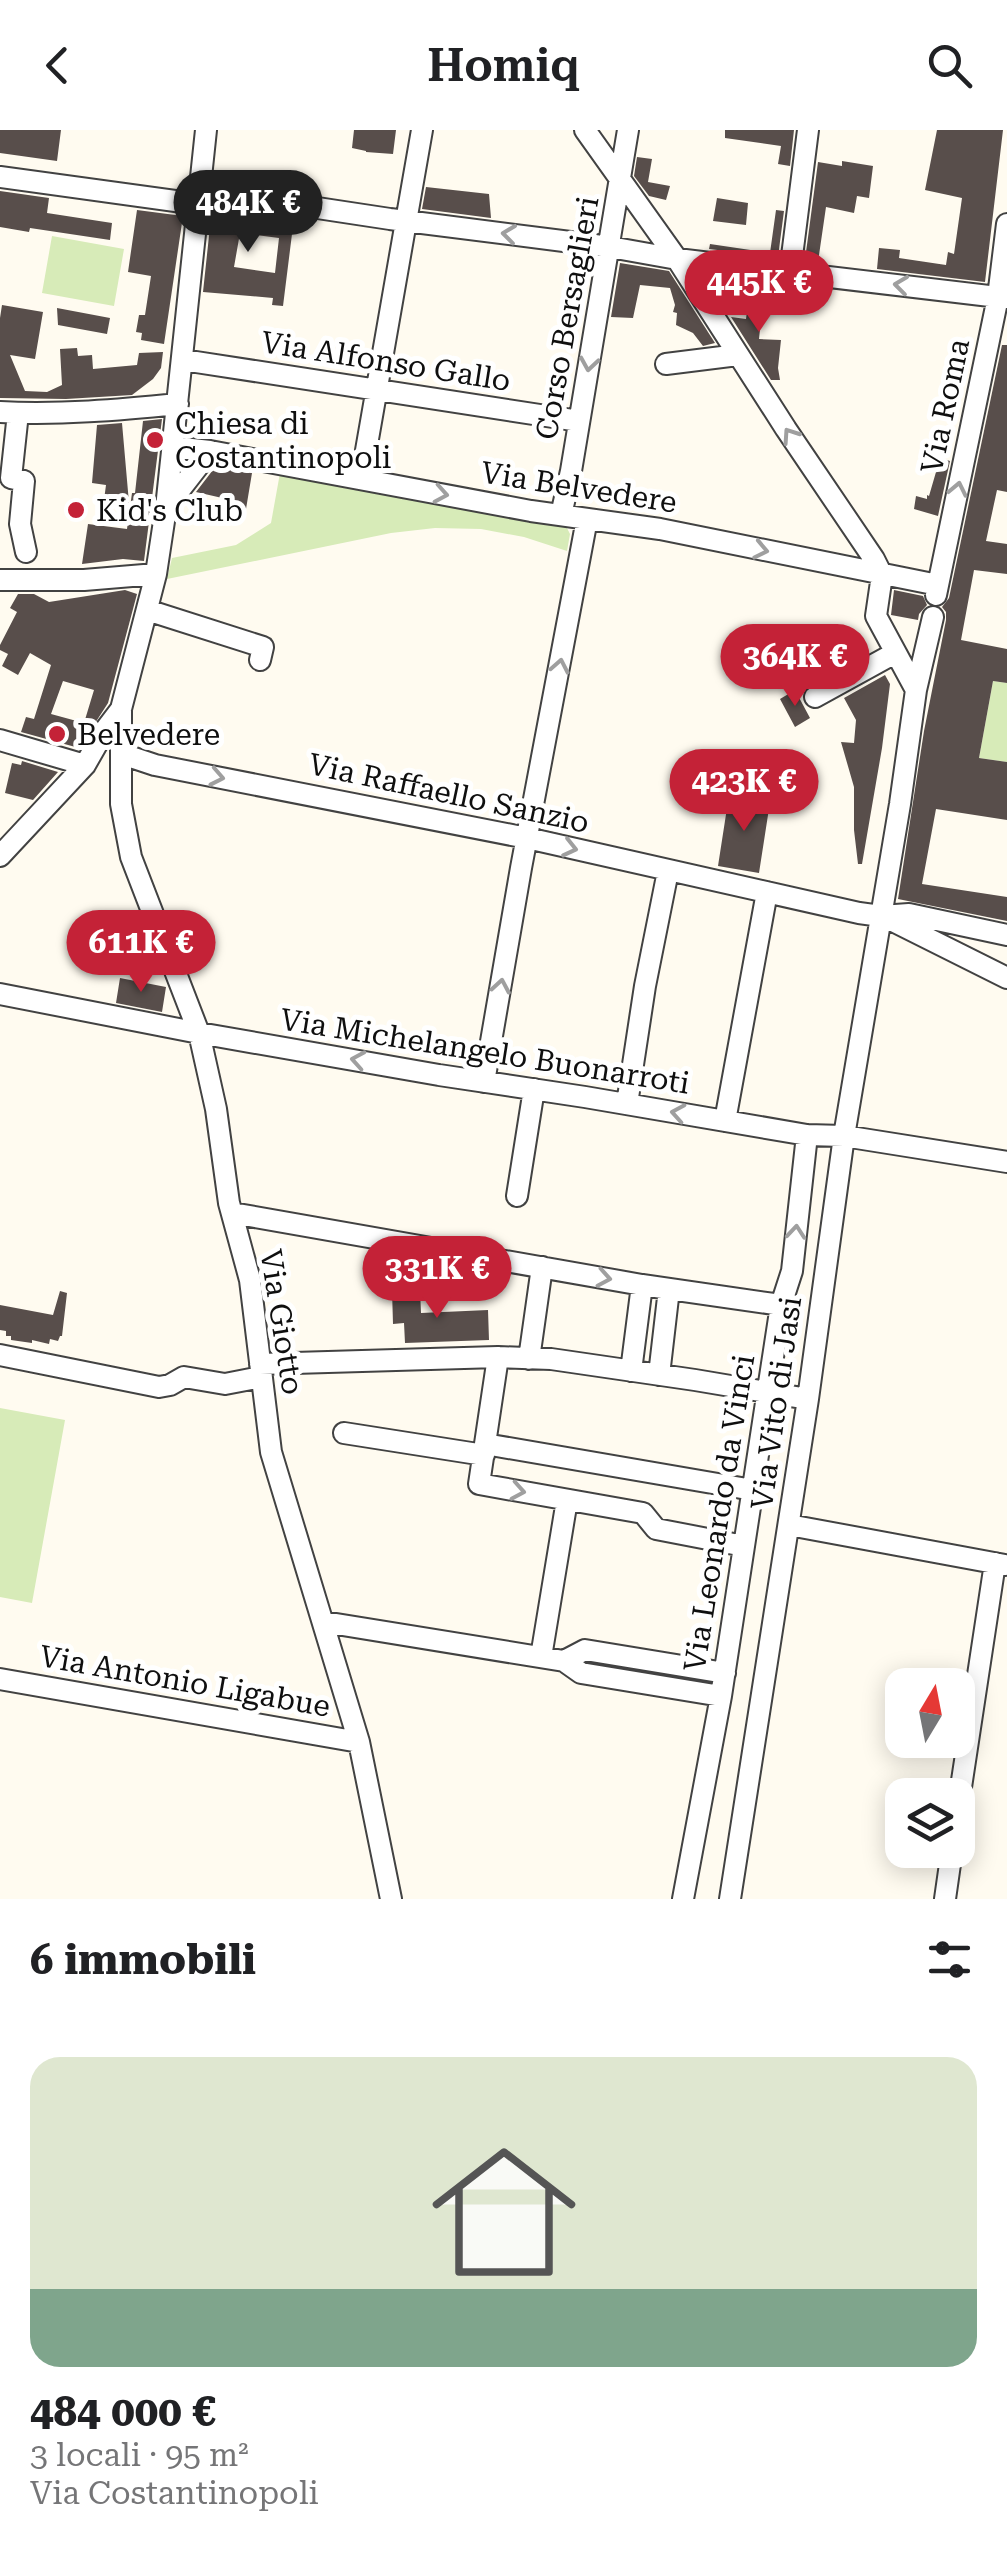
<!DOCTYPE html>
<html lang="it">
<head>
<meta charset="utf-8">
<style>
  body { margin:0; font-family:"Roboto Serif",serif; background:#f2f2f2; color:#202124; height:100vh; display:flex; flex-direction:column; font-size:38px; white-space:nowrap }
  * { box-sizing:border-box; margin:0 }
  p { font-size:32px; color:#757577 }
  .icon { flex:none; width:55px; height:55px; fill:none; stroke:currentColor; stroke-width:2; stroke-linecap:round; stroke-linejoin:round }
  .map { position:relative; height:1769px; overflow:hidden }
  .side { display:flex; flex-direction:column; background:#fff; flex:1 }
  .side>* { flex:none }
  .needle { width:65px; rotate:10deg }
  .fabs { position:absolute; left:885px; top:1538px; display:grid; gap:20px }
  .fabs a { display:grid; place-items:center; width:90px; height:90px; border-radius:20px; background:#fff; box-shadow:0 5px 25px #0003; font-size:50px }
  .price { position:absolute; translate:-50% -85px; padding:0 22px; border-radius:35px; background:#c42237; color:#fff; font-size:32px; line-height:65px; filter:drop-shadow(0 2px 5px #0008) }
  .price::after { content:''; position:absolute; left:50%; top:60px; width:30px; height:22px; margin-left:-15px; background:inherit; clip-path:polygon(0 0,100% 0,50% 100%) }
  .price.current { background:#222; color:#fff }
  ul { padding:0; list-style:none }
  li { display:grid; align-content:center; gap:20px; height:530px; padding:0 30px }
  li+li { border-top:2px solid #e0e0e0 }
  li span { display:grid; place-items:center; height:310px; border-radius:30px; color:#555 }
  li>.icon { margin-inline-start:auto }
  span .icon { width:180px; height:180px; fill:#fffc; stroke-width:1 }
  li b { font-size:42px }
  h2 { display:flex; justify-content:space-between; align-items:center; height:120px; padding:0 30px; font-size:42px }
  header { display:flex; justify-content:space-between; align-items:center; height:130px; padding:0 30px; background:#fff; font-size:45px; font-weight:600 }
  .map>svg:first-child { display:block }
  .green { fill:#d7ebb8 }
  .building { fill:#584e4b; fill-rule:evenodd }
  .lines { fill:none; stroke-linecap:round; stroke-linejoin:round }
  .minor-casing { stroke:#424242; stroke-width:24 }
  .minor { stroke:#fff; stroke-width:20 }
  .oneway { stroke:#9f9f9f }
  .poi-dot { fill:#c42237; stroke:#fff; stroke-width:4 }
  .labels { text-anchor:middle; dominant-baseline:central; stroke-width:10; stroke-linejoin:round; paint-order:stroke }
  .street-label { font-size:30px; fill:#0f0f0f; stroke:#fff }
  .poi-label { font-size:30px; fill:#0f0f0f; stroke:#fff; text-anchor:start }
</style>
</head>
<body>
<header><svg class="icon" aria-label="back" viewBox="0 0 24 24"><path d="M15 5l-7 7 7 7"/></svg>Homiq<svg class="icon" aria-label="search" viewBox="0 0 24 24"><circle cx="10" cy="10" r="6"/><path d="M15 15l6 6"/></svg></header>
<div class="map">
<svg width="1007" height="1769" viewBox="0 0 1007 1769">
  <rect width="100%" height="100%" fill="#fffbf0"/>
  <path class="green" d="M 52,106 L 124,119 L 114,176 L 42,163 Z
    M 280,343 L 565,394 L 570,404 L 567,421 L 524,407 L 481,399 L 435,398 L 391,403 L 167,449 L 172,428 L 236,415 L 271,393 Z
    M 993,551 L 1007,553 L 1007,632 L 979,628 Z
    M 0,1278 L 65,1290 L 32,1473 L 0,1467 Z"/>
  <path class="building" d="M 0,0 L 61,0 L 57,31 L 0,23 Z
    M 354,0 L 396,0 L 393,24 L 366,22 L 366,21 L 352,18 Z
    M 725,0 L 794,0 L 790,36 L 778,34 L 781,16 L 725,8 Z
    M 937,0 L 1003,0 L 985,152 L 877,139 L 879,118 L 900,120 L 899,128 L 946,135 L 948,122 L 954,124 L 962,68 L 925,60 Z
    M 637,27 L 652,29 L 648,52 L 670,56 L 666,70 L 649,66 L 634,46 Z
    M 842,31 L 873,36 L 869,68 L 857,66 L 854,83 L 826,77 L 818,132 L 805,130 L 818,32 L 842,36 Z
    M 426,57 L 489,64 L 491,88 L 422,79 Z
    M 0,61 L 49,68 L 47,83 L 112,93 L 110,110 L 30,98 L 29,102 L 0,97 Z
    M 717,68 L 748,73 L 746,95 L 713,91 Z
    M 212,78 L 294,88 L 283,176 L 272,175 L 273,168 L 203,162 ZM 240,103 L 279,108 L 275,143 L 234,137 Z
    M 137,80 L 183,86 L 164,214 L 141,210 L 142,203 L 136,202 L 139,185 L 145,185 L 151,146 L 128,142 Z
    M 776,80 L 784,81 L 778,127 L 709,119 L 710,114 L 770,123 Z
    M 620,133 L 669,141 L 715,213 L 703,216 L 693,203 L 676,195 L 677,183 L 673,182 L 675,175 L 670,158 L 640,155 L 633,188 L 611,187 Z
    M 750,157 L 764,160 L 759,209 L 781,210 L 778,238 L 780,250 L 771,250 L 731,187 L 746,189 Z
    M 2,175 L 43,182 L 35,229 L 10,225 L 25,261 L 47,262 L 62,255 L 60,219 L 77,218 L 78,226 L 92,225 L 93,239 L 137,235 L 139,223 L 163,222 L 161,238 L 153,249 L 132,265 L 66,269 L 0,268 L 0,188 Z
    M 57,178 L 110,188 L 107,204 L 58,195 Z
    M 1002,215 L 1007,215 L 1007,362 L 997,360 L 986,411 L 1007,414 L 1007,444 L 974,440 L 961,510 L 1007,519 L 1007,553 L 993,551 L 979,628 L 1007,632 L 1007,690 L 936,679 L 922,754 L 1007,767 L 1007,791 L 898,769 L 924,601 L 946,490 L 946,482 L 942,477 L 949,468 Z
    M 162,289 L 144,431 L 123,429 L 82,434 L 88,394 L 127,399 L 132,363 L 135,363 L 143,291 Z
    M 122,293 L 129,373 L 104,370 L 106,355 L 92,353 L 97,295 Z
    M 934,326 L 950,331 L 938,386 L 914,379 L 916,366 L 927,369 L 927,365 L 929,366 L 936,342 L 931,340 Z
    M 216,336 L 252,343 L 246,379 L 231,373 L 231,370 L 196,362 Z
    M 125,460 L 137,464 L 108,573 L 79,618 L 21,602 L 26,587 L 34,589 L 51,535 L 30,523 L 18,545 L 2,536 L 8,524 L 0,520 L 0,515 L 17,482 L 10,478 L 18,464 L 34,464 L 49,472 ZM 63,551 L 94,560 L 84,593 L 51,584 Z
    M 894,460 L 923,466 L 927,475 L 919,484 L 918,490 L 891,485 Z
    M 885,545 L 890,554 L 882,618 L 862,734 L 858,734 L 854,700 L 854,657 L 841,612 L 854,613 L 856,590 L 844,568 Z
    M 795,560 L 810,588 L 795,597 L 780,569 Z
    M 22,631 L 58,642 L 33,670 L 5,663 L 12,633 L 21,635 Z
    M 729,665 L 770,672 L 759,743 L 718,736 Z
    M 120,848 L 166,857 L 162,882 L 116,873 Z
    M 420,1159 L 421,1183 L 488,1180 L 489,1210 L 405,1213 L 404,1193 L 393,1194 L 392,1160 Z
    M 60,1161 L 67,1163 L 62,1206 L 60,1206 L 58,1211 L 50,1209 L 49,1214 L 32,1210 L 32,1213 L 11,1210 L 11,1206 L 6,1206 L 6,1201 L 0,1200 L 0,1175 L 53,1185 Z"/>
  <g class="lines">
    <defs>
      <path id="minor" d="M 206,0 L 166,378 L 156,444 L 121,579 L 121,674 L 131,727 L 199,903 L 216,979 L 229,1073 L 250,1150 L 271,1322 L 359,1612 L 391,1769
        M 585,0 L 677,129 L 786,299 L 874,429 L 882,445
        M 0,47 L 197,74
        M 198,60 L 390,89 L 610,117 L 677,129 L 1007,168
        M 790,142 L 808,0
        M 183,230 L 579,291
        M 666,234 L 738,225
        M 0,282 C 59,285 119,280 178,274
        M 18,283 L 11,348 L 24,351 L 20,394 L 26,422
        M 173,317 L 210,321 L 531,381 L 660,399 L 938,455
        M 361,349 L 422,0
        M 168,375 L 210,321
        M 561,385 L 571,341 L 628,0
        M 882,445 L 876,486 L 916,560
        M 0,450 L 84,450 L 156,444
        M 936,465 L 998,167 L 1007,94
        M 147,480 L 263,517 L 260,530
        M 815,567 L 895,523
        M 0,610 L 85,635
        M 122,624 L 155,635 L 527,708 L 859,783 L 881,786 L 909,784 L 1007,805
        M 0,726 L 85,635 L 105,600 L 121,579
        M 883,786 L 1007,848
        M 0,864 L 199,903 L 439,945 L 585,967 L 807,1005 L 844,1006 L 1007,1032
        M 484,952 L 521,738 L 587,389
        M 627,974 L 645,856 L 668,741
        M 725,991 L 767,762
        M 517,1066 L 534,959
        M 232,1083 L 642,1155 L 781,1175
        M 0,1225 L 159,1257 L 170,1255 L 184,1247 L 225,1254 L 261,1247
        M 498,1227 L 479,1354 L 643,1383 L 656,1399 L 744,1416
        M 529,1229 L 542,1137
        M 260,1234 L 498,1227 L 551,1229 L 695,1250 L 808,1269
        M 631,1241 L 642,1155
        M 659,1245 L 669,1159
        M 344,1303 L 484,1325
        M 485,1314 L 753,1360
        M 789,1395 L 1005,1435
        M 324,1492 L 564,1531 L 581,1543 L 721,1566
        M 541,1527 L 567,1370
        M 564,1531 L 585,1520 L 725,1543
        M 0,1549 L 359,1612
        M 958,1677 L 995,1433
        M 683,1769 L 721,1566 L 781,1175 L 792,1141 L 807,1005
        M 730,1769 L 808,1269 L 844,1006 L 900,674 L 916,560 L 933,487
        M 945,1769 L 952,1720"/>
    </defs>
    <use href="#minor" class="minor-casing"/>
    <use href="#minor" class="minor"/>
  </g>
  <defs><path id="oneway-chevron" d="M-2-3.5L2.5 0L-2 3.5" fill="none" stroke-width="1.6" stroke-linecap="round" stroke-linejoin="round" transform="scale(2.5)"/></defs>
  <g class="oneway">
    <use href="#oneway-chevron" transform="translate(509 104) rotate(-173)"/>
    <use href="#oneway-chevron" transform="translate(901 155) rotate(-173)"/>
    <use href="#oneway-chevron" transform="translate(589 234) rotate(99)"/>
    <use href="#oneway-chevron" transform="translate(790 305) rotate(-124)"/>
    <use href="#oneway-chevron" transform="translate(958 359) rotate(-78)"/>
    <use href="#oneway-chevron" transform="translate(441 364) rotate(10)"/>
    <use href="#oneway-chevron" transform="translate(761 420) rotate(12)"/>
    <use href="#oneway-chevron" transform="translate(560 536) rotate(-79)"/>
    <use href="#oneway-chevron" transform="translate(217 647) rotate(11)"/>
    <use href="#oneway-chevron" transform="translate(570 718) rotate(13)"/>
    <use href="#oneway-chevron" transform="translate(501 856) rotate(-80)"/>
    <use href="#oneway-chevron" transform="translate(358 930) rotate(-170)"/>
    <use href="#oneway-chevron" transform="translate(678 983) rotate(-170)"/>
    <use href="#oneway-chevron" transform="translate(796 1102) rotate(-85)"/>
    <use href="#oneway-chevron" transform="translate(604 1148) rotate(10)"/>
    <use href="#oneway-chevron" transform="translate(518 1361) rotate(10)"/>
  </g>
  <g class="poi-dot">
    <circle cx="155" cy="310" r="10"/>
    <circle cx="76" cy="380" r="10"/>
    <circle cx="57" cy="604" r="10"/>
  </g>
  <g class="labels">
    <g class="street-label">
      <text transform="translate(567 188) rotate(-80)">Corso Bersaglieri</text>
      <text transform="translate(386 231) rotate(9)">Via Alfonso Gallo</text>
      <text transform="translate(945 276) rotate(-78)">Via Roma</text>
      <text transform="translate(579 357) rotate(9)">Via Belvedere</text>
      <text transform="translate(449 663) rotate(12)">Via Raffaello Sanzio</text>
      <text transform="translate(485 921) rotate(9)">Via Michelangelo Buonarroti</text>
      <text transform="translate(282 1192) rotate(81)">Via Giotto</text>
      <text transform="translate(776 1273) rotate(-82)">Via Vito di Jasi</text>
      <text transform="translate(719 1383) rotate(-81)">Via Leonardo da Vinci</text>
      <text transform="translate(185 1551) rotate(10)">Via Antonio Ligabue</text>
    </g>
    <g class="poi-label">
      <text x="175" y="293">Chiesa di<tspan x="175" dy="34">Costantinopoli</tspan></text>
      <text x="96" y="380">Kid's Club</text>
      <text x="77" y="604">Belvedere</text>
    </g>
  </g>
</svg>
<div class="fabs">
<a><svg class="needle" viewBox="-14 -14 28 28"><path d="M0-13l5 13h-10z" fill="#e53935"/><path d="M0 13l5-13h-10z" fill="#757577"/></svg></a>
<a><svg class="icon" aria-label="layers" viewBox="0 0 24 24"><path d="M12 4l9 5-9 5-9-5zM3 14l9 5 9-5"/></svg></a>
</div>
<b class="price current" style="left:248px;top:125px">484K €</b>
<b class="price" style="left:759px;top:205px">445K €</b>
<b class="price" style="left:795px;top:579px">364K €</b>
<b class="price" style="left:744px;top:704px">423K €</b>
<b class="price" style="left:141px;top:865px">611K €</b>
<b class="price" style="left:437px;top:1191px">331K €</b>
</div>
<section class="side">
<h2>6 immobili<svg class="icon" aria-label="filters" viewBox="0 0 24 24"><path d="M4 7h16M4 17h16"/><circle cx="9" cy="7" r="2"/><circle cx="15" cy="17" r="2"/></svg></h2>
<ul>
<li><span style="background:linear-gradient(#dfe7d0 75%,#7fa58c 0)"><svg class="icon" aria-label="home" viewBox="0 0 24 24"><path d="M3 11l9-7 9 7M6 9v11h12V9"/></svg></span><div><b>484 000 €</b><p>3 locali · 95 m²</p><p>Via Costantinopoli</p></div></li>
</ul>
</section>
</body>
</html>
